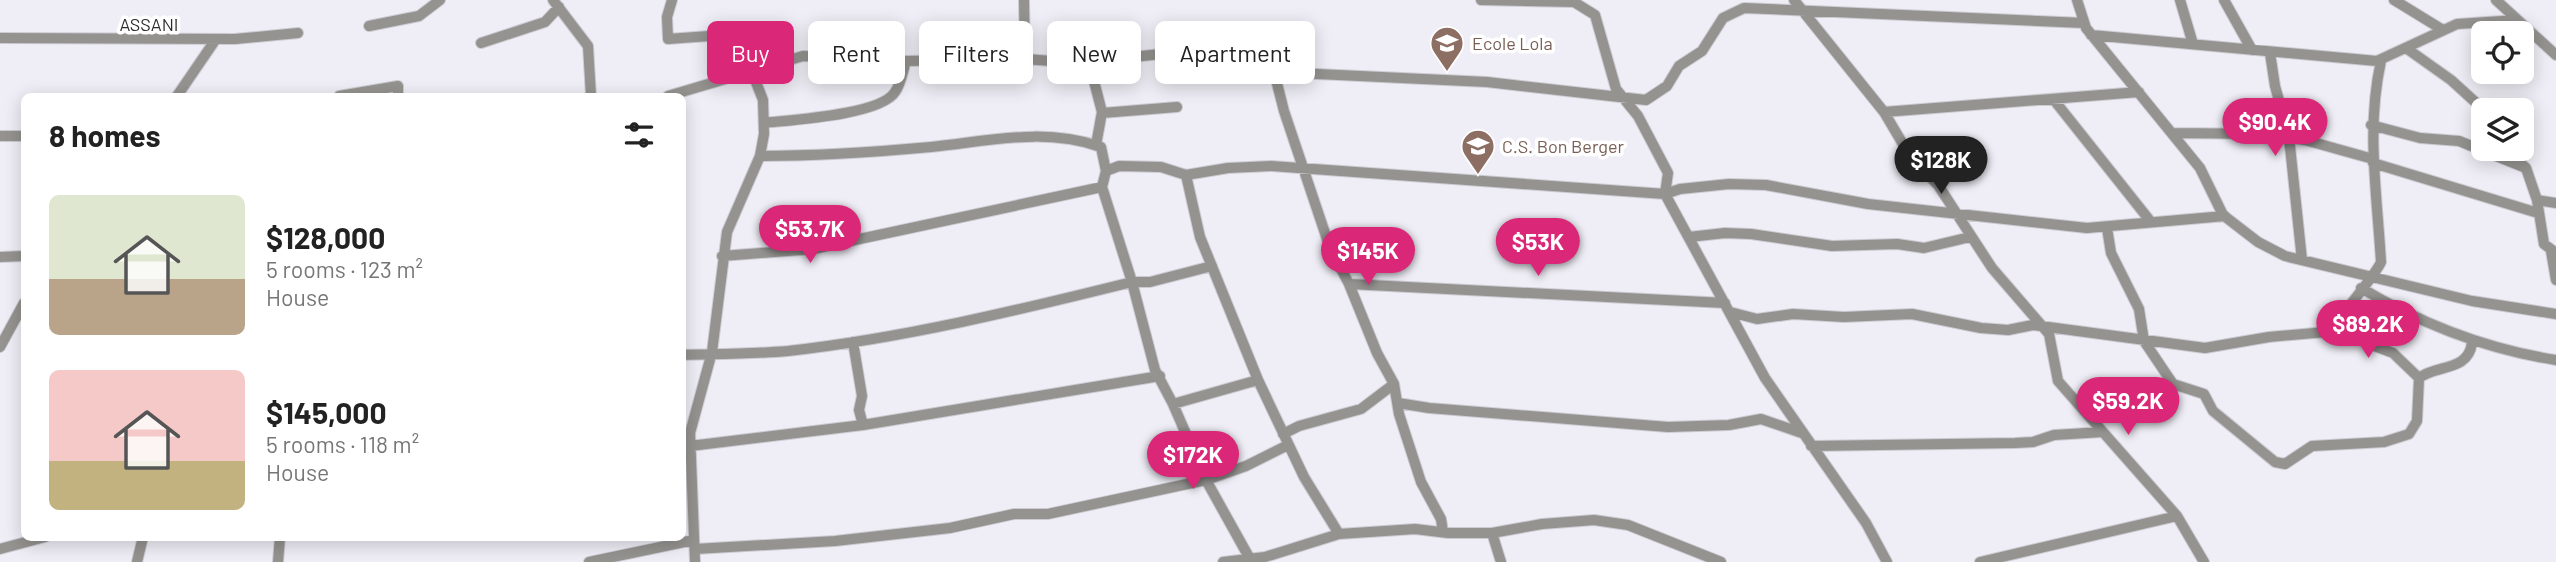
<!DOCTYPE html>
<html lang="en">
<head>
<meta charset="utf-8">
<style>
  body { margin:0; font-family:Barlow,sans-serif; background:#f2f2f2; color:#222; height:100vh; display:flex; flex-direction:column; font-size:26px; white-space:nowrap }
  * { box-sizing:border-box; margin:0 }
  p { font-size:23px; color:#767676 }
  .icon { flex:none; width:38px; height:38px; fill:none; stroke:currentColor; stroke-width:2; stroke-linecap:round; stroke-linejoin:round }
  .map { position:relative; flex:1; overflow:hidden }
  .details { position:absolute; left:21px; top:93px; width:665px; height:448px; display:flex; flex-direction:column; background:#fff; border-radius:10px; box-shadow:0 4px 18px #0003 }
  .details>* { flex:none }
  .guide { position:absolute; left:707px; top:21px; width:665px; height:63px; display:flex; gap:14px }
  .controls { position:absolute; left:2471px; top:21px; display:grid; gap:14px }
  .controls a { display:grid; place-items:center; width:63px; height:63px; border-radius:10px; background:#fff; box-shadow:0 4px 18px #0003; font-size:35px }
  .price { position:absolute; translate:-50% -60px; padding:0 16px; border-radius:24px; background:#db2777; color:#fff; font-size:23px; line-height:46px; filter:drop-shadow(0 2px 4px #0008) }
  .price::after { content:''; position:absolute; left:50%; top:42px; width:21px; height:16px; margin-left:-10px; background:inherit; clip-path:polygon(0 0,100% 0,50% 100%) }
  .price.active { background:#222; color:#fff }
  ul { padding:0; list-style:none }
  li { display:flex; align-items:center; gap:21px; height:175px; padding:0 28px }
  li span { display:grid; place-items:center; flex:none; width:196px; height:140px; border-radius:10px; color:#555 }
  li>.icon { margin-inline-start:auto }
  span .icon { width:84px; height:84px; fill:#fffc; stroke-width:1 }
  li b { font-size:30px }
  h2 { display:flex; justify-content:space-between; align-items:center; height:84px; padding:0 28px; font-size:30px }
  .tag { padding:0 24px; border-radius:10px; background:#fff; box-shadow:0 4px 18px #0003; font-size:24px; line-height:63px }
  .tag.active { background:#db2777; color:#fff }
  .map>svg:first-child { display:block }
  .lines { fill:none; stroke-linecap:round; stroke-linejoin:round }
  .minor-casing { stroke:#cccbd2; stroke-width:12 }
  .minor { stroke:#949390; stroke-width:10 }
  .labels { text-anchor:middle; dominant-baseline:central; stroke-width:7; stroke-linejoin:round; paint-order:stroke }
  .street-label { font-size:18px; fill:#2c2c2f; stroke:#fff }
  .education-label { font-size:18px; fill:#785e54; stroke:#fff; text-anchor:start }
</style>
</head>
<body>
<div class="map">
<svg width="2556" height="562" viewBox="0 0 2556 562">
  <rect width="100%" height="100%" fill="#efeef6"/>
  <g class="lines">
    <defs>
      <path id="minor" d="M 553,0 L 588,46 L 591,96
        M 672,0 L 667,17 L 668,39 L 723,35 L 739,39 L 763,100 L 764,134 L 760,156 L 727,232 L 712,352 L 690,433 L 695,562
        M 1024,0 L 1025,59
        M 1481,0 L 1574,2 L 1595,15 L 1616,89 L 1638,116 L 1668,173 L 1665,194 L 1765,378 L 1866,523 L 1887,562
        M 1794,0 L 1884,112 L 1910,156 L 1938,185 L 1992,268 L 2049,334 L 2058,381 L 2177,516 L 2204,562
        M 2077,0 L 2086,28 L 2200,168 L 2223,215 L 2258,242 L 2285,256 L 2472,301 L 2556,314
        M 2180,0 L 2193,44
        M 2224,0 L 2252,50
        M 2394,0 L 2443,30
        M 2496,0 L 2556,55
        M 369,26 L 419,16 L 440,0
        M 2091,35 L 2377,61 L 2457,24 L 2517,20
        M 0,38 L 235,39 L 298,33
        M 481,43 L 545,22 L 559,7
        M 2406,48 L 2451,80 L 2484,110
        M 2270,53 L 2275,86 L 2289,137 L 2302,260
        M 1089,62 L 1102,112 L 1096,145
        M 1275,72 L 1487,82 L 1646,100 L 1667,86 L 1679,66 L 1702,51 L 1723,18 L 1744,8 L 2084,23
        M 177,96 L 216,39
        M 339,96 L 398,86 L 398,96
        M 668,96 L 803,56 L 906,61 L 1025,59 L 1078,63 L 1243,45 L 1264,46 L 1270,56 L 1284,111 L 1330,248 L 1349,284 L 1377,353 L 1394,384 L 1399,414 L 1421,482 L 1441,519 L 1443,532
        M 2054,100 L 2151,222
        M 1884,112 L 2139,92
        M 1102,113 L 1177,107
        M 764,123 C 790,120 881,115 895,92 C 901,84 903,70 906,61
        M 2371,125 L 2420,138 L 2459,141 L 2526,168
        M 2172,133 L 2267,134 L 2305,140 L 2373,159
        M 0,136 L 24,136
        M 2505,149 L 2526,168 L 2537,200
        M 760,156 C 817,156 874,152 931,147 C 990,141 1044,127 1101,147 L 1106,171
        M 2373,163 L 2538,213
        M 1186,175 L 1200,237 L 1258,380 L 1304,477 L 1339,534
        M 2556,203 L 2537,200 L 2544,244 L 2556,253
        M 2107,228 L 2111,253 L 2139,309 L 2144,341 L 2173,384 L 2204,394 L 2213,411 L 2275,462 L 2285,464 L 2312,446 L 2384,442 L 2409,434 L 2417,421 L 2419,378 C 2437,364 2468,372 2472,343
        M 1689,237 L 1725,233 L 1751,234 L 1832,246 L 1897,244 L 1924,248 L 1970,237
        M 2551,251 L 2556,280
        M 722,256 L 813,249 L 1102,187
        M 0,257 L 24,256
        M 1212,266 L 1150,282 L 1132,282 L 1155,370 L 1173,404 L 1258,380
        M 1349,284 L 1725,303
        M 2361,288 C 2423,325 2485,349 2556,360
        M 1730,312 L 1757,319 L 1793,314 L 1844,317 L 1912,314 L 1981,328 L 2008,330 L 2033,325 L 2205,348 L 2269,337 L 2326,332 C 2332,330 2378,270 2381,262 C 2377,194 2366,128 2381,61
        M 2338,320 L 2367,343 L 2393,353 L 2419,378
        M 0,347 L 24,303
        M 682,355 C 717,354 753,354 788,351 C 904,338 1019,310 1132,282 L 1102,187 L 1106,171 L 1119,166 L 1161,167 L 1186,175 L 1228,168 L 1271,166 L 1665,194 L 1680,189 L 1729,184 L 1766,185 L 1868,204 L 2087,228 L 2225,216
        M 1398,403 L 1429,408 L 1668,427 L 1729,425 L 1761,419 L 1802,433
        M 1173,404 L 1206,480 L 1250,559
        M 863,425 L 1160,376
        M 1283,434 L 1299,426 L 1361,409 L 1394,384
        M 690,446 L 863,425 L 859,410 L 862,396 L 853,342
        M 1811,446 L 2015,443 L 2033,442 L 2054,435 L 2103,432
        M 1492,533 L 1501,562
        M 0,549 L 45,537
        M 695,549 L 835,541 L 950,528 L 1014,514 L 1048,514 L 1206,480 L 1246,466 L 1288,445
        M 137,562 L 143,537
        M 278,562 L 280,537
        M 589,562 L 694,540
        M 1223,562 L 1265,557 L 1339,534 L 1415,529 L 1448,533 L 1492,533 L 1542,524 L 1594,520 L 1628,525 L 1721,562
        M 1980,562 L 2177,516"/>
    </defs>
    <use href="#minor" class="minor-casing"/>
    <use href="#minor" class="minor"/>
  </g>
  <defs>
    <symbol id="school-pin" viewBox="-11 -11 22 30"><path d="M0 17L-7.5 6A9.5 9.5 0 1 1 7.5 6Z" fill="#8d6e63" stroke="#fff"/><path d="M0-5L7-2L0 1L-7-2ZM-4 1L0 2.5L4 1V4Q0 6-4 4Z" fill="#fff"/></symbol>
  </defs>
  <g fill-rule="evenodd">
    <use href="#school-pin" x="1428" y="24" width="38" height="52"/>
    <use href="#school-pin" x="1459" y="127" width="38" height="52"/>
  </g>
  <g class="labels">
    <g class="street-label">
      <text x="149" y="24">ASSANI</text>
    </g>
    <g class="education-label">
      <text x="1472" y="43">Ecole Lola</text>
      <text x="1502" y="146">C.S. Bon Berger</text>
    </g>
  </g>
</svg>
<div class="controls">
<a><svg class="icon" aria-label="locate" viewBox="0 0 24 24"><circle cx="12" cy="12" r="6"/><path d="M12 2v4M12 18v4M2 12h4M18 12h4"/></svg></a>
<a><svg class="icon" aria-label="layers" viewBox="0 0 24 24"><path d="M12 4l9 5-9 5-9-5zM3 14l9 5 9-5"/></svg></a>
</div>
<b class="price" style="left:2275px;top:158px">$90.4K</b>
<b class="price active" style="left:1941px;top:196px">$128K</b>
<b class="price" style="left:810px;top:265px">$53.7K</b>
<b class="price" style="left:1538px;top:278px">$53K</b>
<b class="price" style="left:1368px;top:287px">$145K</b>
<b class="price" style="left:2368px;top:360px">$89.2K</b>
<b class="price" style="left:2128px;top:437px">$59.2K</b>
<b class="price" style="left:1193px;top:491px">$172K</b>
<div class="guide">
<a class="tag active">Buy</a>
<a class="tag">Rent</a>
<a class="tag">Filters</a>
<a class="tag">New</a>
<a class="tag">Apartment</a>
</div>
<section class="details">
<h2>8 homes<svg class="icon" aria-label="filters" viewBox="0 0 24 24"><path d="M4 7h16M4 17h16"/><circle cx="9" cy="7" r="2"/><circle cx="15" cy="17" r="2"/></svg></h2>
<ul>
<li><span style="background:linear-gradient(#dfe7d0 60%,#b9a48a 0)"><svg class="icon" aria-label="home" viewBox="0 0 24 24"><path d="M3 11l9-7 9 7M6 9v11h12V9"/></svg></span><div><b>$128,000</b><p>5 rooms · 123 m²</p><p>House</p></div></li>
<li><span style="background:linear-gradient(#f6c9c9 65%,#c2b280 0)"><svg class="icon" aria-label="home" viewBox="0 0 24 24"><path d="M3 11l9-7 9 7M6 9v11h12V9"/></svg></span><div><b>$145,000</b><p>5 rooms · 118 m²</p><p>House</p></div></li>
</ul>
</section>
</div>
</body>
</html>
